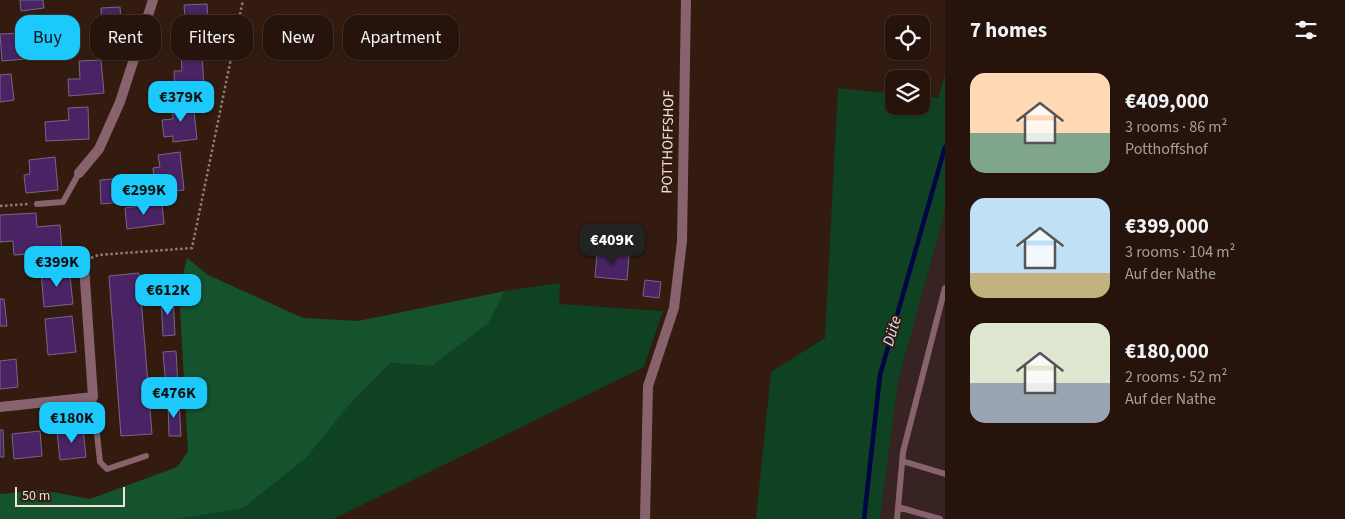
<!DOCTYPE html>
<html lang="en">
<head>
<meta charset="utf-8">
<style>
  body { margin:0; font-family:"Source Sans 3",sans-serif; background:#32211a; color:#f1f3f6; height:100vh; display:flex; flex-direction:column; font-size:19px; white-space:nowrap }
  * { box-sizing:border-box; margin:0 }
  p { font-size:16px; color:#a49e9d }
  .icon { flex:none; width:28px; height:28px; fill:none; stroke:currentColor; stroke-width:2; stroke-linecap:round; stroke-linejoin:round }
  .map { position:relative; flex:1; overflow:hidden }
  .details { display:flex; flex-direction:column; background:#26140c; width:400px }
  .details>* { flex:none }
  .hud { position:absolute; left:15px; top:15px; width:475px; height:45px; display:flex; gap:10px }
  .tools { position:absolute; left:885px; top:15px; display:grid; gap:10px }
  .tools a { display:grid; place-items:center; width:45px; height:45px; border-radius:10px; background:#26140c; box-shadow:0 1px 4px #0004,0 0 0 1px #42332d; font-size:25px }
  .scale { position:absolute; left:15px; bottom:12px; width:110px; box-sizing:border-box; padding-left:5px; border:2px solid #f2e1da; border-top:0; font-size:14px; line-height:18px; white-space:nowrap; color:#f2e1da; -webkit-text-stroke:4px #331b10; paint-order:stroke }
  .price { position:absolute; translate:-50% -42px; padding:0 11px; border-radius:10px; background:#1cc9fc; color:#111; font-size:16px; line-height:32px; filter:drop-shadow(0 1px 2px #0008) }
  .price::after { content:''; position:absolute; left:50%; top:30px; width:15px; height:11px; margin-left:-8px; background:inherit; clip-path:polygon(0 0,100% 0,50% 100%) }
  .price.active { background:#222; color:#fff }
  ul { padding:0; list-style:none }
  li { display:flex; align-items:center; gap:15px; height:125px; padding:0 25px }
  li span { display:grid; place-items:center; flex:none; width:140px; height:100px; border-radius:15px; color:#555 }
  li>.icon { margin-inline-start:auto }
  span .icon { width:60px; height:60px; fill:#fffc; stroke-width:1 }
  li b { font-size:21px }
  h2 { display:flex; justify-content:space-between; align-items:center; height:60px; padding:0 25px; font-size:21px }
  .pill { padding:0 18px; border-radius:15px; background:#26140c; box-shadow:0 1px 4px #0004,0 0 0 1px #42332d; font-size:18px; line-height:45px }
  .pill.active { background:#1cc9fc; color:#111 }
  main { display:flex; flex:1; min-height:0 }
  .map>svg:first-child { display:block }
  .industrial { fill:#372322 }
  .green { fill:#0f4223 }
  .forest { fill:#14532d }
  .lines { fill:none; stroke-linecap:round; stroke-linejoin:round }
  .stream { stroke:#000543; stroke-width:4.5 }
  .building { fill:#492363; stroke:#766882 }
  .path { stroke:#907c73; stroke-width:2.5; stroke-dasharray:2.5 2.5; stroke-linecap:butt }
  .service { stroke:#88626c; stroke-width:6 }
  .minor { stroke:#88626c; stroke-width:10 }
  .labels { text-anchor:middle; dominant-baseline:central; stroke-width:4; stroke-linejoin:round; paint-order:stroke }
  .street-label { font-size:15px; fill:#f2e1da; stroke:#331b10 }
  .water-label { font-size:16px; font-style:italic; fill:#d7e0f4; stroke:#331b10 }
</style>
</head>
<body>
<main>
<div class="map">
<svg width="945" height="519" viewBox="0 0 945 519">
  <rect width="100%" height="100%" fill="#331b10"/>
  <path class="industrial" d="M 945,211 L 945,519 L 880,519 L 898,382 Z"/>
  <path class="green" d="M 945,75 L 945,211 L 898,382 L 880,519 L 756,519 L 771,372 L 825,338 L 838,88 L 894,94 L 894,106 L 921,106 L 921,96 L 938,98 Z
    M 560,283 L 559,304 L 663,311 L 644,367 L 333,519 L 177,519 L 348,406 L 392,363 L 432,366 L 488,324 L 505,291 Z"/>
  <path class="forest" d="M 187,258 L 208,275 L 303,318 L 358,321 L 505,291 L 488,324 L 432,366 L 391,363 L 348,406 L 306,458 L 243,508 L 177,519 L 0,519 L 0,494 L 42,490 L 90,499 L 177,467 L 188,452 L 179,291 Z"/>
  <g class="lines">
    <path class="stream" d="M 864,519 L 880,375 L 945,147"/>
  </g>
  <path class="building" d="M 20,0 L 43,0 L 44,8 L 21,11 Z
    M 207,4 L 209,41 L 178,42 L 177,19 L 185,18 L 184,5 Z
    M 120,7 L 123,45 L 95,48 L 93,29 L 102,28 L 101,8 Z
    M 24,33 L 26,59 L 2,61 L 0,34 Z
    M 202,51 L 204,91 L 175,93 L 174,71 L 182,71 L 181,53 Z
    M 101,60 L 104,93 L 69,96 L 68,79 L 80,79 L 79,61 Z
    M 11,74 L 14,100 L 0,102 L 0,75 Z
    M 193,101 L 197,139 L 173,142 L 173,136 L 164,137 L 162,120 L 173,119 L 172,103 Z
    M 88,107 L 89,139 L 46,141 L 45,122 L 69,120 L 68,108 Z
    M 180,152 L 184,190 L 156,193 L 153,168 L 160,167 L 158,155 Z
    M 55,157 L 58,190 L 26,193 L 24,175 L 30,174 L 29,160 Z
    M 123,178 L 125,202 L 101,204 L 100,180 Z
    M 162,203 L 164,224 L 127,229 L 125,208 Z
    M 36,213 L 37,227 L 60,225 L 62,252 L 14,255 L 13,241 L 0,242 L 0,215 Z
    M 597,253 L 629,256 L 627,280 L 595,277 Z
    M 69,268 L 73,304 L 44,307 L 41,271 Z
    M 139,273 L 152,434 L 121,436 L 109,276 Z
    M 645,280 L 661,282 L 659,298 L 643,296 Z
    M 161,296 L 173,296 L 175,335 L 163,336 Z
    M 0,299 L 4,299 L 7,326 L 0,326 Z
    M 72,316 L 76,352 L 48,355 L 45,319 Z
    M 176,351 L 178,386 L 166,386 L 163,352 Z
    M 16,359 L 18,387 L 0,389 L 0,361 Z
    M 168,402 L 179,402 L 181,436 L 169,436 Z
    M 83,429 L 86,457 L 60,460 L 57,432 Z
    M 0,430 L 3,430 L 4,457 L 0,457 Z
    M 40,431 L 42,456 L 14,459 L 12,434 Z"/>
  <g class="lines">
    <path class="path" d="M 0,206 L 28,204
      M 91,258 L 98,255 L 192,248 L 243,0"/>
    <path class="service" d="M 37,204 L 63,202 L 79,173
      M 93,397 L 100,462 L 107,469 L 146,456
      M 902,461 L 945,474
      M 898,507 L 940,519
      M 897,519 L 903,452 L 945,288"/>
    <path class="minor" d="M 79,173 L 99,149 L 120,102 L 153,0
      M 0,407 L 93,397 L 84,266
      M 645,519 L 648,386 L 674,308 L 682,241 L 686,0"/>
  </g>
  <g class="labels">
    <g class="street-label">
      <text transform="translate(668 142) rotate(-89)">POTTHOFFSHOF</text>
    </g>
    <g class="water-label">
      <text transform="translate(892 331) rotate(-74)">Düte</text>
    </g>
  </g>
</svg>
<div class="tools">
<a><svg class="icon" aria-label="locate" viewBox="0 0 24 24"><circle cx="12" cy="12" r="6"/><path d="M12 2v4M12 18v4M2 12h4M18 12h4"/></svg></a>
<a><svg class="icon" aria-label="layers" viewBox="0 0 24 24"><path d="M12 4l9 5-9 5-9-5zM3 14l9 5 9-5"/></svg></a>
</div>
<div class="scale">50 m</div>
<b class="price" style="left:181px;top:123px">€379K</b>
<b class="price" style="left:144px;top:216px">€299K</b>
<b class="price active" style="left:612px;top:266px">€409K</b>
<b class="price" style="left:57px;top:288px">€399K</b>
<b class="price" style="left:168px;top:316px">€612K</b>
<b class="price" style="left:174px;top:419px">€476K</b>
<b class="price" style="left:72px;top:444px">€180K</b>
<div class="hud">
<a class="pill active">Buy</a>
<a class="pill">Rent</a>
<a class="pill">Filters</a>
<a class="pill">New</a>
<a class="pill">Apartment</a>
</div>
</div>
<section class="details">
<h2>7 homes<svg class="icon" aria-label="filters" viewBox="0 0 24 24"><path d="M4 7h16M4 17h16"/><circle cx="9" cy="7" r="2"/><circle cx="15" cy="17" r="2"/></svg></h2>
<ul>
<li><span style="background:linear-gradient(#ffd9b3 60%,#7fa58c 0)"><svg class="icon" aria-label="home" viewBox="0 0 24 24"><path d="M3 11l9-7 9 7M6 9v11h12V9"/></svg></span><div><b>€409,000</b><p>3 rooms · 86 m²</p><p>Potthoffshof</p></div></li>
<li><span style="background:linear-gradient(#bfe0f5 75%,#c2b280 0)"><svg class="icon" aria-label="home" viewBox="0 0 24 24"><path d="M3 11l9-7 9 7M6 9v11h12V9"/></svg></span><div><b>€399,000</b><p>3 rooms · 104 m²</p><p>Auf der Nathe</p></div></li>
<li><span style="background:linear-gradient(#dfe7d0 60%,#9aa5b1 0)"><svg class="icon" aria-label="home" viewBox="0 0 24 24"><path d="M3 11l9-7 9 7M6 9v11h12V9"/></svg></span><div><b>€180,000</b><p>2 rooms · 52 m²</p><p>Auf der Nathe</p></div></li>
</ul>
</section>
</main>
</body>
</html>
